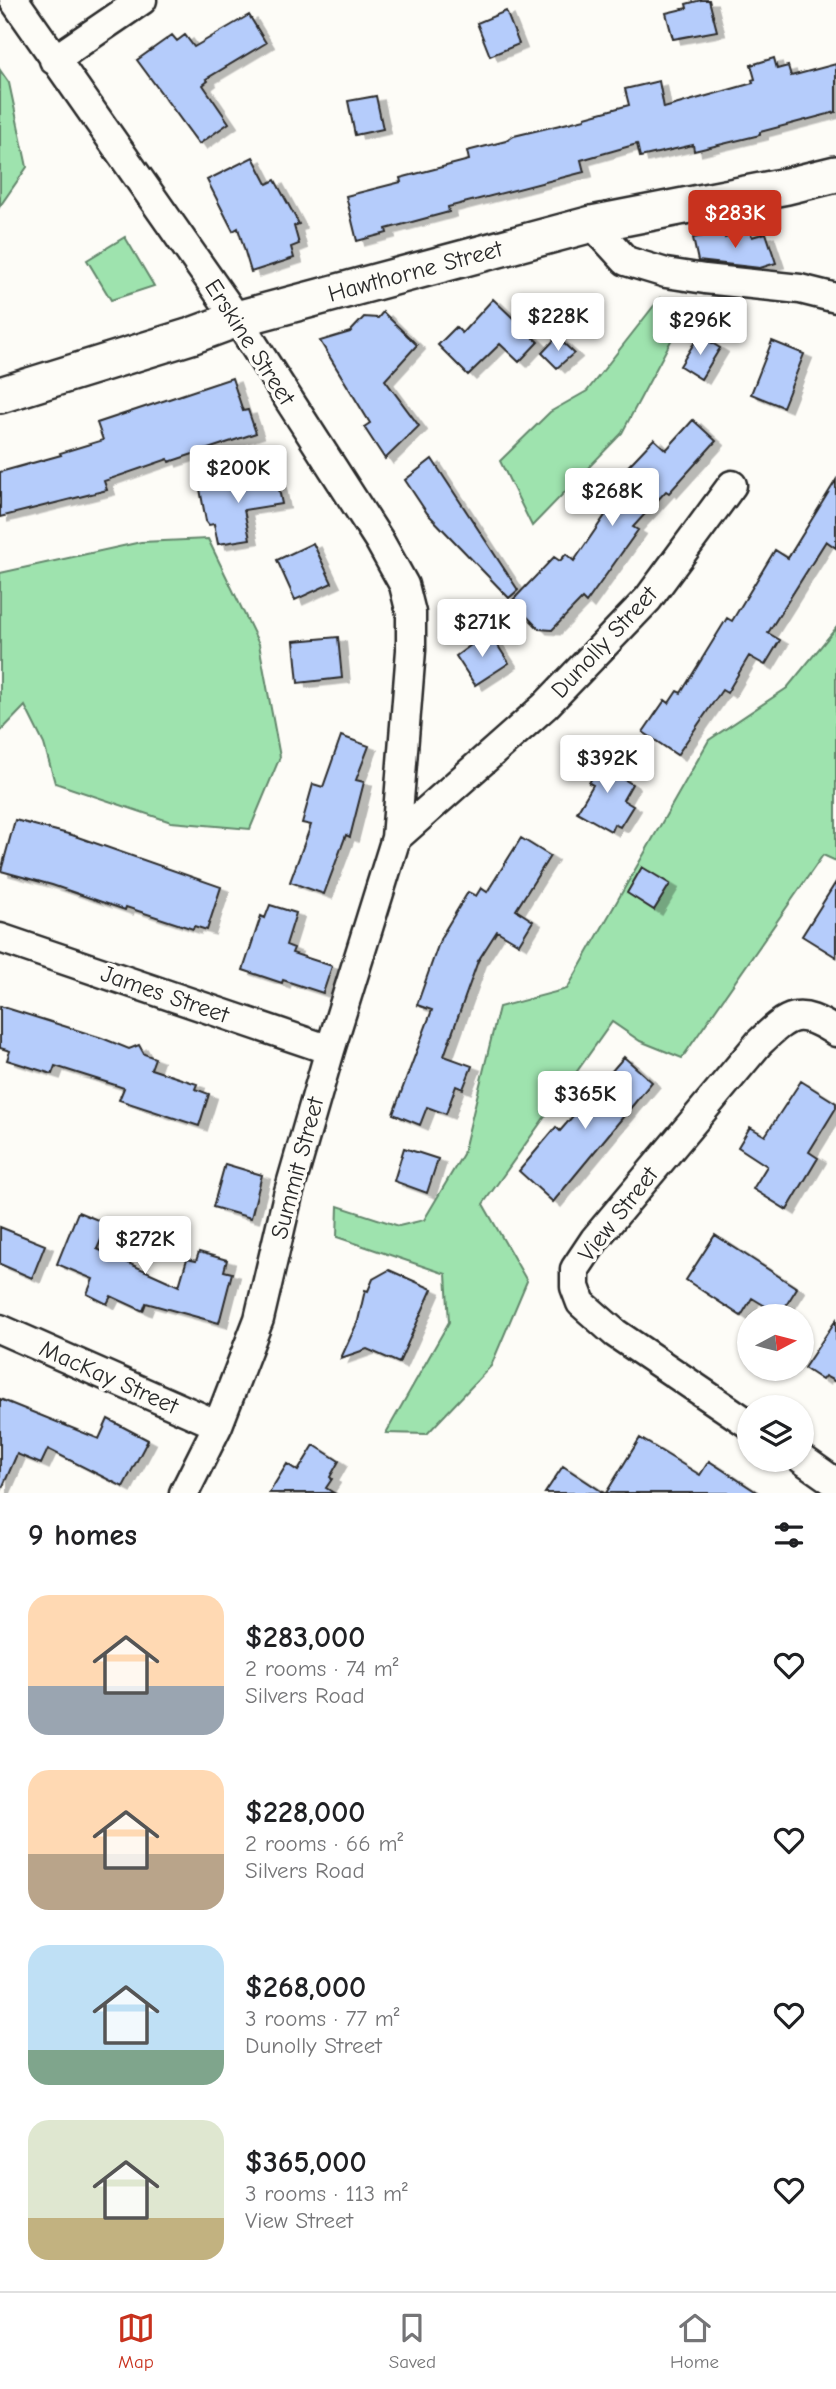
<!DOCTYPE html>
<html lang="en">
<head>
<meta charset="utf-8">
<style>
  body { margin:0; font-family:"Comic Neue",sans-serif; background:#f2f2f2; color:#202124; height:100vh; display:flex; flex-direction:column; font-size:26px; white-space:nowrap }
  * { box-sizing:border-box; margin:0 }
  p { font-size:23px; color:#757577 }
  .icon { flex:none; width:38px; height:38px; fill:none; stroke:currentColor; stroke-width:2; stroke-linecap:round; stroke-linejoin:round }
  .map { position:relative; height:1493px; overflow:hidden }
  .panel { display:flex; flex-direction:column; background:#fff; flex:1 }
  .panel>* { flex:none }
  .needle { width:46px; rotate:83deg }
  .buttons { position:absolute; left:737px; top:1304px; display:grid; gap:14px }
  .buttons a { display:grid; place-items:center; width:77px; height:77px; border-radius:50%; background:#fff; box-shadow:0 2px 5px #0004; font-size:35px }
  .price { position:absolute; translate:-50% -60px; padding:0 16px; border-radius:7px; background:#fff; color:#222; font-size:23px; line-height:46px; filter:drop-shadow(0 2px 4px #0008) }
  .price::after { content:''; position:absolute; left:50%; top:42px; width:21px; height:16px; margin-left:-10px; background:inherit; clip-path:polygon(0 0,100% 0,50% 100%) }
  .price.current { background:#c8321e; color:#fff }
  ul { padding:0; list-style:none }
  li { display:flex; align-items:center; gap:21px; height:175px; padding:0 28px }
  li span { display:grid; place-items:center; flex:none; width:196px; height:140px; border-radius:21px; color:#555 }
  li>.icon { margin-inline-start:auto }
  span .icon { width:84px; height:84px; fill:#fffc; stroke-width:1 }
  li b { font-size:30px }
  h2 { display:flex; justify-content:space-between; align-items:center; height:84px; padding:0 28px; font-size:30px }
  .menu { display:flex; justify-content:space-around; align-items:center; height:98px; border-top:2px solid #e0e0e0; background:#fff; font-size:19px; color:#757577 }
  .menu a { display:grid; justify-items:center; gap:4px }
  .menu .current { color:#c8321e }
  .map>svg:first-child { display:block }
  .green { fill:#9ee3ae; stroke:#64876c; stroke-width:2 }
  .building { fill:#b5ccfb; stroke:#2b2b2b; stroke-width:2; filter:url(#shadow) }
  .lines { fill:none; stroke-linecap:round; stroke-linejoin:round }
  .minor-casing { stroke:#2b2b2b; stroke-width:33 }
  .tertiary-casing { stroke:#2b2b2b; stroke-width:40 }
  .minor { stroke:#fdfcf7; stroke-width:28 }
  .tertiary { stroke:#fdfcf7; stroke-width:35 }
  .labels { text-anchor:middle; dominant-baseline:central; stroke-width:7; stroke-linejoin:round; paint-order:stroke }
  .street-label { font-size:24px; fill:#2b2b2b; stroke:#fdfcf7 }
</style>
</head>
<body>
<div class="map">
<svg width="836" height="1493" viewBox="0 0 836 1493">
  <defs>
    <filter id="shadow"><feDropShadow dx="8" dy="4.5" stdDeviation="0" flood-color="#0004"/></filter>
  </defs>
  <rect width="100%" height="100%" fill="#fdfcf7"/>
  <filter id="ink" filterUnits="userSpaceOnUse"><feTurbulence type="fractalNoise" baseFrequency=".0143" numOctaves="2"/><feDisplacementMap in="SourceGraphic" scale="14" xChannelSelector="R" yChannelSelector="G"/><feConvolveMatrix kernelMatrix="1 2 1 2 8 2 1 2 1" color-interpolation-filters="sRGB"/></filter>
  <g filter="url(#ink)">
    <path class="green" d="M 0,70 L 9,83 L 27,167 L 0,206 Z
      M 125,237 L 154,286 L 111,300 L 87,260 Z
      M 660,298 L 681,322 L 622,433 L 532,526 L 500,461 L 550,412 L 587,391 Z
      M 208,539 L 259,644 L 280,757 L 250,829 L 171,822 L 55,783 L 44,744 L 25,706 L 0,732 L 0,573 L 141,542 Z
      M 836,628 L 836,861 L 823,855 L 682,1058 L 640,1041 L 612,1022 L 483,1204 L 527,1281 L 491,1366 L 427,1434 L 386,1433 L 449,1322 L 446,1274 L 337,1237 L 338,1206 L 399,1226 L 424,1220 L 463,1154 L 499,1007 L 567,989 L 709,740 L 787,688 Z"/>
    <path class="building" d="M 701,0 L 709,0 L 717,31 L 673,39 L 666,13 L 687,8 L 686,4 Z
      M 506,11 L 519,44 L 490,56 L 477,23 Z
      M 249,15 L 266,43 L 206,79 L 208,81 L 203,85 L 229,123 L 199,144 L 137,60 L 172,35 L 177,41 L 185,35 L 194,47 Z
      M 774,58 L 777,69 L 788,66 L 791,76 L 836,64 L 836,112 L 760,132 L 760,135 L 694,151 L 693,145 L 640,157 L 637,144 L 581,160 L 584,172 L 448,207 L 449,212 L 386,229 L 387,233 L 357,241 L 346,196 L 401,182 L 400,178 L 469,160 L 467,151 L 506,141 L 514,136 L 585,119 L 585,117 L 629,105 L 625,89 L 659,81 L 664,108 L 753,83 L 752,80 L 755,79 L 751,65 Z
      M 376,96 L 383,129 L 355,135 L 348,101 Z
      M 253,157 L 267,184 L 275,180 L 299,224 L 294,226 L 299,244 L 291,247 L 294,258 L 251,272 L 238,228 L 233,231 L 207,180 Z
      M 750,230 L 752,237 L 766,233 L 776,263 L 760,268 L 698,261 L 693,238 L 724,232 L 725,238 Z
      M 493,299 L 538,342 L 519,362 L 500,344 L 468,375 L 438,345 L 456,327 L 462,333 Z
      M 383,312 L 417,345 L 385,380 L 419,426 L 385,459 L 364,427 L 370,423 L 320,341 L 350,332 L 364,317 L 378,318 Z
      M 699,335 L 720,348 L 701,379 L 680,366 Z
      M 557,337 L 574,353 L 557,368 L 542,353 Z
      M 772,341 L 804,354 L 783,407 L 751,394 Z
      M 232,378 L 243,411 L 248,410 L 256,433 L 169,462 L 168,459 L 104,481 L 107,490 L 0,517 L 0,472 L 61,455 L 60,453 L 103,440 L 97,423 Z
      M 693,420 L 716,441 L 669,493 L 666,491 L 633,527 L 638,530 L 586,603 L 582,599 L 552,630 L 539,629 L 512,601 L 554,557 L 560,561 L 566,554 L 574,561 L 610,508 L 599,497 L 654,439 L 666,450 Z
      M 432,459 L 518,590 L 509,598 L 427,513 L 405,480 Z
      M 276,474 L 282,504 L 244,510 L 250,539 L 218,544 L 214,524 L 209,525 L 206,521 L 200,489 Z
      M 836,480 L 836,548 L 826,541 L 768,633 L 780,640 L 765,665 L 749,656 L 727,693 L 722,690 L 677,755 L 643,732 L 665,700 L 669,703 L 677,691 L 681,693 L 727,618 L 732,621 L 775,550 L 788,558 Z
      M 313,543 L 332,583 L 295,600 L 277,560 Z
      M 489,632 L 509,663 L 475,685 L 456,656 Z
      M 338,637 L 342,678 L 298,683 L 294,641 Z
      M 341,736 L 369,746 L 356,780 L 364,782 L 350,837 L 346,835 L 324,894 L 290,882 L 311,825 L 302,823 L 313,784 L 323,787 Z
      M 606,753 L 626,766 L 620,777 L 632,784 L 623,800 L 633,806 L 620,827 L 614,824 L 611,831 L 577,812 L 593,785 L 589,783 Z
      M 15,820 L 72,835 L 221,887 L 207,930 L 194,926 L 193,929 L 126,907 L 125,910 L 52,885 L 1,871 Z
      M 521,838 L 550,856 L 516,910 L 533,921 L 519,944 L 497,931 L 478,961 L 444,1056 L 472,1066 L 463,1089 L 456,1086 L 446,1114 L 427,1107 L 420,1125 L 393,1114 L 432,1010 L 417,1005 L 441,937 L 468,892 L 476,896 L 481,888 L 487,892 Z
      M 642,867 L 670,884 L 654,910 L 627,893 Z
      M 836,882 L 836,957 L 802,936 Z
      M 270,905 L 296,913 L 286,945 L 294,948 L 292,953 L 332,966 L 323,993 L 283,980 L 282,983 L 243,970 L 261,916 L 265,918 Z
      M 0,1006 L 102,1038 L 129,1049 L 139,1045 L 144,1054 L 155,1058 L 151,1069 L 197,1084 L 195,1089 L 209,1094 L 199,1126 L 119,1100 L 124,1088 L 112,1084 L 55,1066 L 52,1074 L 7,1060 L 10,1051 L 0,1048 Z
      M 624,1057 L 652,1082 L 553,1202 L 519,1171 L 556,1127 L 560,1131 Z
      M 801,1081 L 836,1103 L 836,1108 L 809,1152 L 818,1158 L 787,1210 L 753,1189 L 767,1166 L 738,1147 L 750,1127 L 765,1136 Z
      M 404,1148 L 438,1159 L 427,1193 L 394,1181 Z
      M 225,1164 L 262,1175 L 251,1218 L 213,1207 Z
      M 78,1212 L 108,1224 L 97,1249 L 179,1286 L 187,1259 L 196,1261 L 199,1252 L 227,1260 L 224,1271 L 232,1273 L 219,1323 L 146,1303 L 143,1311 L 111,1296 L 107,1304 L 87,1294 L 93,1279 L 57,1264 Z
      M 0,1227 L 45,1245 L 32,1278 L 0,1264 Z
      M 715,1235 L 797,1288 L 780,1315 L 752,1298 L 741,1316 L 686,1280 Z
      M 389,1270 L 432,1289 L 399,1363 L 367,1349 L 341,1358 L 358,1321 L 365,1290 L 368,1291 L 373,1279 Z
      M 836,1320 L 836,1382 L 825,1376 L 822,1380 L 804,1368 Z
      M 0,1399 L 99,1439 L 108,1419 L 148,1440 L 123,1487 L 48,1449 L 41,1464 L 17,1454 L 0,1493 Z
      M 640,1438 L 700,1475 L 709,1461 L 758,1493 L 606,1493 Z
      M 314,1445 L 339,1461 L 330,1477 L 332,1479 L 326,1488 L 334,1493 L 269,1493 L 287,1464 L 298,1471 Z
      M 563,1466 L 604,1493 L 545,1493 Z"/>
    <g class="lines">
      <defs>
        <path id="minor" d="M 14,0 L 237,319 L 379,540 L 404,585 L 411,613 L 411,650 L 396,838 L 330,1050 L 288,1195 L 259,1319 L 218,1425 L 184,1493
          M 54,60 L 142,0
          M 592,224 L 626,261 L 666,273 L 705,279 L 800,289 L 836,298
          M 396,838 L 545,706 L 648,599 L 732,485
          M 0,938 L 330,1050
          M 0,1329 L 218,1425
          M 749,1424 L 615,1333 L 581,1303 L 575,1287 L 575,1269 L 595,1239 L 759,1043 C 789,1014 798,1007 836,1032
          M 802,1459 L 836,1483"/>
        <path id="tertiary" d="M 0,395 L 191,336 L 237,319 L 592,224 L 787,186 L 836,174"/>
      </defs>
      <use href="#minor" class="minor-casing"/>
      <use href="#tertiary" class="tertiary-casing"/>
      <use href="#minor" class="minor"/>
      <use href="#tertiary" class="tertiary"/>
    </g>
  </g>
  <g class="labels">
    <g class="street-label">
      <text transform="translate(415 271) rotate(-15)">Hawthorne Street</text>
      <text transform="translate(250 342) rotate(57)">Erskine Street</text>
      <text transform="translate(604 642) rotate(-47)">Dunolly Street</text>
      <text transform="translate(165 994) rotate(19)">James Street</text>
      <text transform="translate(297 1168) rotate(-75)">Summit Street</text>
      <text transform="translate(618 1214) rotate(-52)">View Street</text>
      <text transform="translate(109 1377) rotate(24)">MacKay Street</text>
    </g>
  </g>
</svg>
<div class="buttons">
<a><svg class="needle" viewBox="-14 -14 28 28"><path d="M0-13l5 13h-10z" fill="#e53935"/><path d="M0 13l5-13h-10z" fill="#757577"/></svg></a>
<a><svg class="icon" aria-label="layers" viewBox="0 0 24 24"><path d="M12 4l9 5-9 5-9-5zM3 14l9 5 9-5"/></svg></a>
</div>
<b class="price current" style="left:735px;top:250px">$283K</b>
<b class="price" style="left:558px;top:353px">$228K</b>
<b class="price" style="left:700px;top:357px">$296K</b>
<b class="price" style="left:238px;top:505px">$200K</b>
<b class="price" style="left:612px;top:528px">$268K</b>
<b class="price" style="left:482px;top:659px">$271K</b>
<b class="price" style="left:607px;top:795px">$392K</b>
<b class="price" style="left:585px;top:1131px">$365K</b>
<b class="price" style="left:145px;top:1276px">$272K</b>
</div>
<section class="panel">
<h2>9 homes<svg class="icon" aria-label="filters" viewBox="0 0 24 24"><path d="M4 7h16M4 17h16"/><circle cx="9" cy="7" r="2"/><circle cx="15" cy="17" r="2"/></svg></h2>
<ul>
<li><span style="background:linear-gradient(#ffd9b3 65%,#9aa5b1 0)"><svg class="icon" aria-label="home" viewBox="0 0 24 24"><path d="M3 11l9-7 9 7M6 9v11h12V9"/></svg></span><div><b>$283,000</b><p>2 rooms · 74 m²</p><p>Silvers Road</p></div><svg class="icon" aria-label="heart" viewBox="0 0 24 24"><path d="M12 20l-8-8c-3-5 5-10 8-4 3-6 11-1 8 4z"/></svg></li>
<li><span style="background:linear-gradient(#ffd9b3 60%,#b9a48a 0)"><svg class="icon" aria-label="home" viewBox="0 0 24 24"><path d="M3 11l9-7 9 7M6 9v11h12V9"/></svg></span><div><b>$228,000</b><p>2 rooms · 66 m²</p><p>Silvers Road</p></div><svg class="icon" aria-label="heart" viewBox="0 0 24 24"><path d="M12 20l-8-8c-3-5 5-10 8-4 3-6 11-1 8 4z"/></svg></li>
<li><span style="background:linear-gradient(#bfe0f5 75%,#7fa58c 0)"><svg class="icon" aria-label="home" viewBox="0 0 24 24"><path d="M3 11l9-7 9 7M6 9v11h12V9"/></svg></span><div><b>$268,000</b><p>3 rooms · 77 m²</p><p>Dunolly Street</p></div><svg class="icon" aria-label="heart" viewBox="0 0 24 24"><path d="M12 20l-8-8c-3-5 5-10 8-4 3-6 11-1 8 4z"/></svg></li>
<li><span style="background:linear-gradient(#dfe7d0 70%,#c2b280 0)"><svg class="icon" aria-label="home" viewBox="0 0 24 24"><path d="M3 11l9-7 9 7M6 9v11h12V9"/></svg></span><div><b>$365,000</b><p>3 rooms · 113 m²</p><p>View Street</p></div><svg class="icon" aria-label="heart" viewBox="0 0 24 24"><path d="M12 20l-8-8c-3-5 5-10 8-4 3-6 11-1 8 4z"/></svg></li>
</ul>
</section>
<nav class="menu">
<a class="current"><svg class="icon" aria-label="map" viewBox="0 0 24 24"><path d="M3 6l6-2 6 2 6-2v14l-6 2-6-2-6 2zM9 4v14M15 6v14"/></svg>Map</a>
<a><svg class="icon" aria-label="saved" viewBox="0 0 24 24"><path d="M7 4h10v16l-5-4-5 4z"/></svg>Saved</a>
<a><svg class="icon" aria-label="home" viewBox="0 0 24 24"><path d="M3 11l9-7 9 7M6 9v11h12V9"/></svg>Home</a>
</nav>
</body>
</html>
